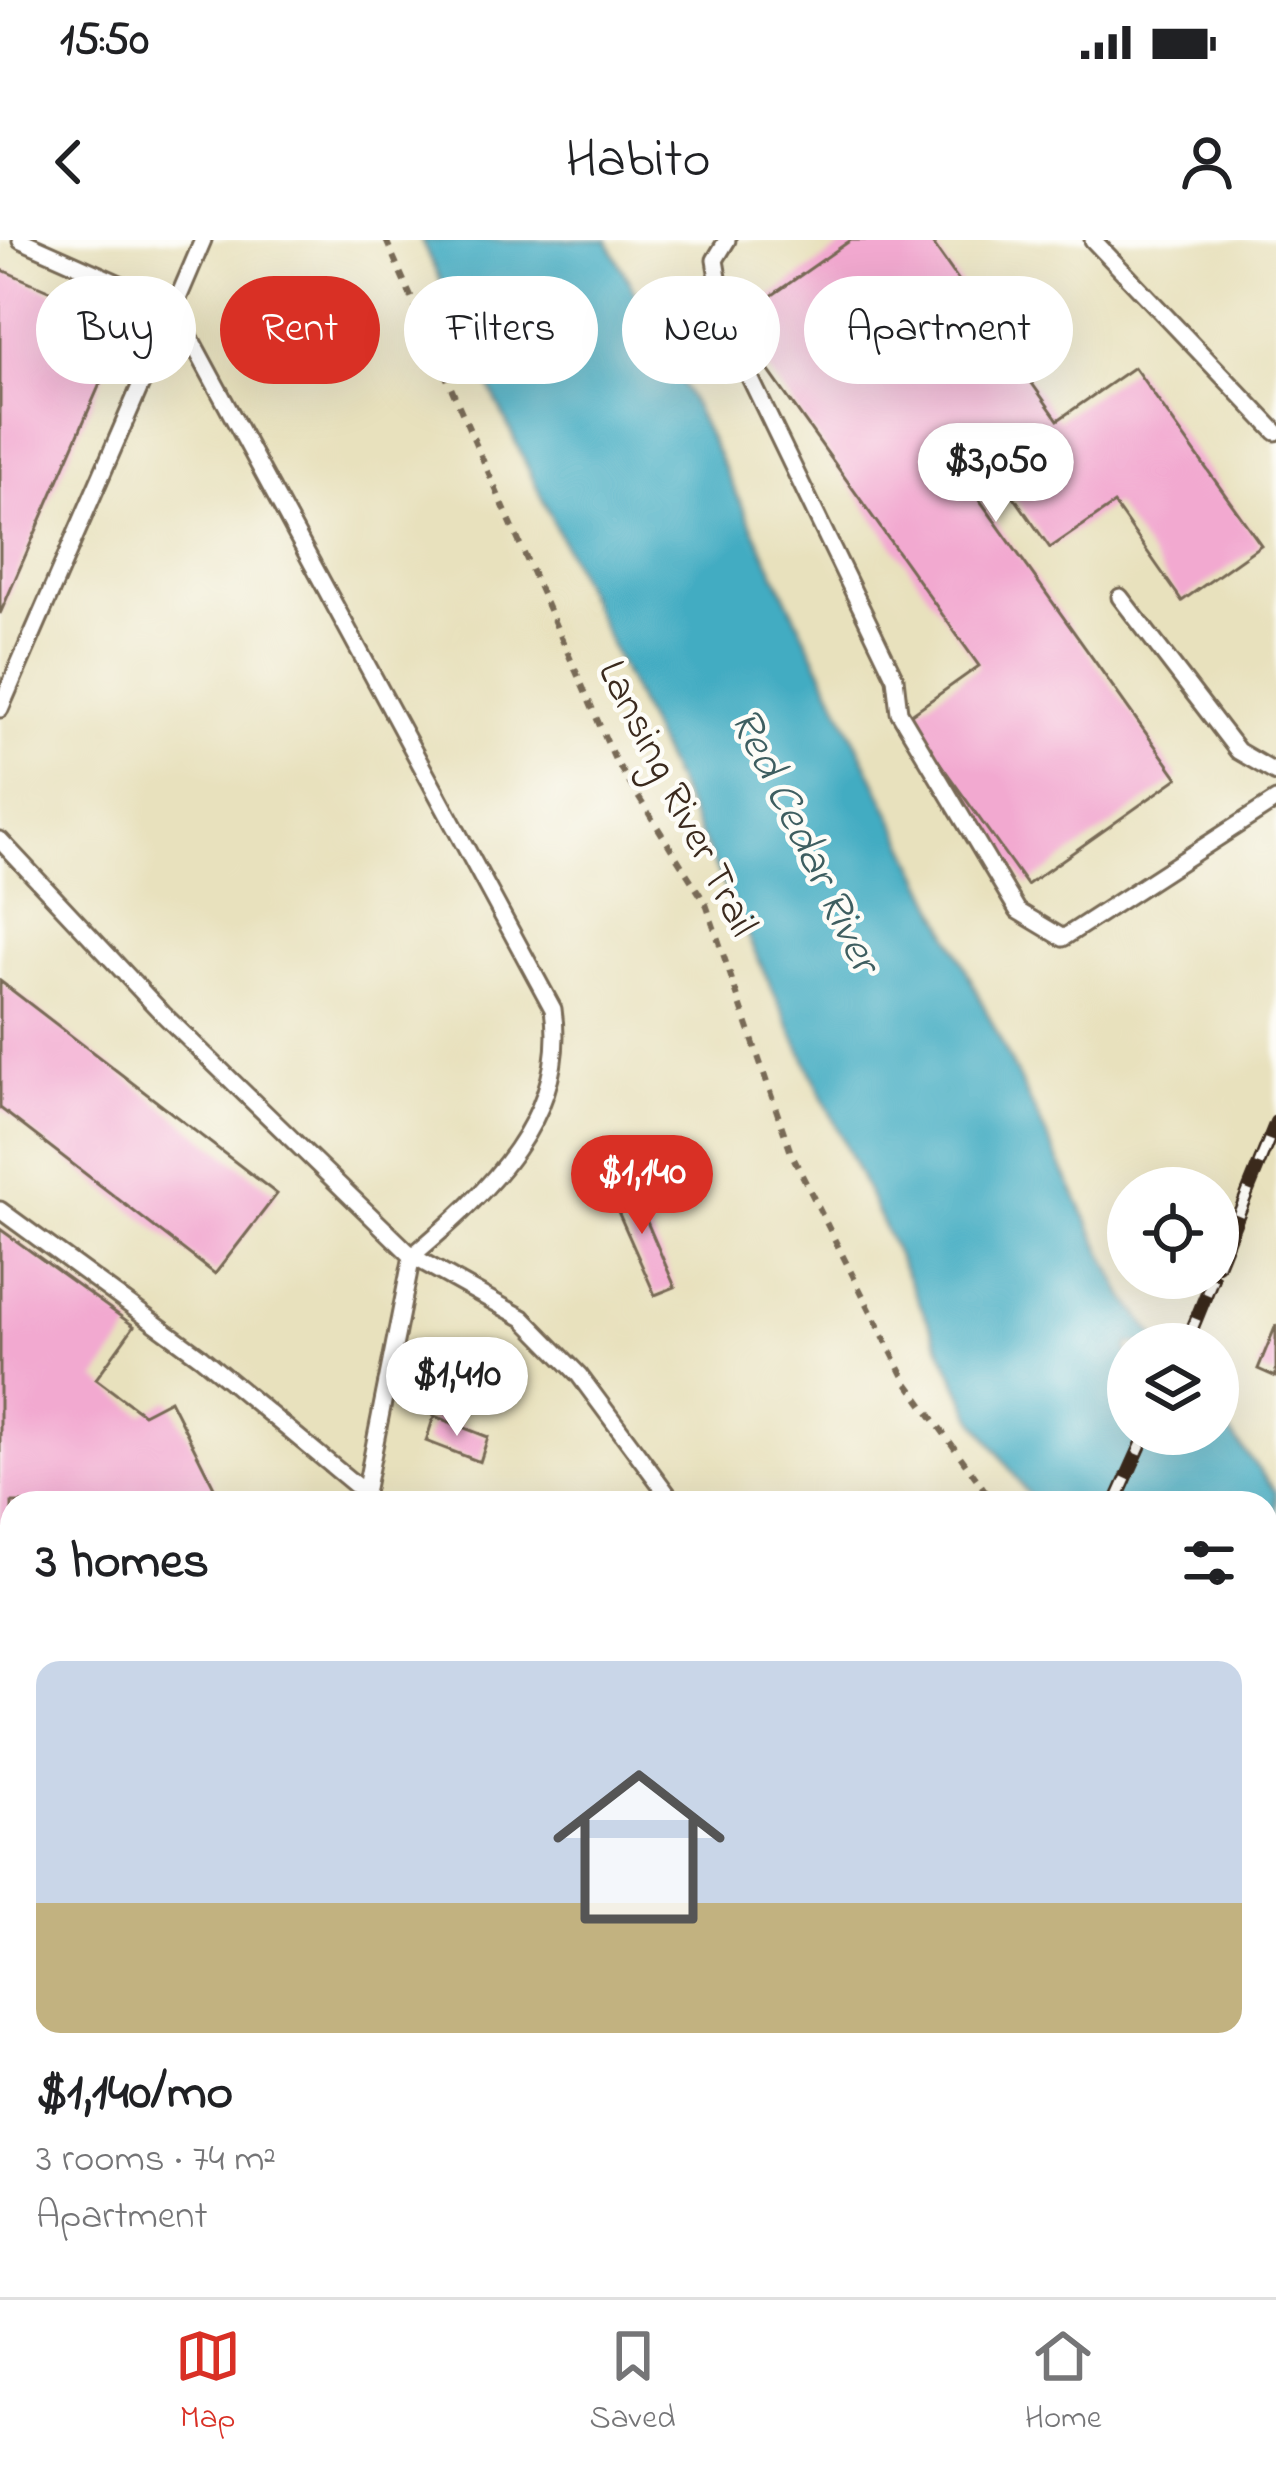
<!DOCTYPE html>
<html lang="en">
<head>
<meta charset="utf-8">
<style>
  body { margin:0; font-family:"Indie Flower",sans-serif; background:#f6f6f6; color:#202124; height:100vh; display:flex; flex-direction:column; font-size:45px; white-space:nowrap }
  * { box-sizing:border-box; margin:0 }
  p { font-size:39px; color:#757577 }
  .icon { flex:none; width:66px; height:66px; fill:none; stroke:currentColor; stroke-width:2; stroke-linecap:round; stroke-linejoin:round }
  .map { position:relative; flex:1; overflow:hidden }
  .drawer { position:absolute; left:0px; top:1251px; width:1278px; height:807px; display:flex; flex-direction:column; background:#fff; border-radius:36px 36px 0 0; box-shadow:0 12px 48px #0002 }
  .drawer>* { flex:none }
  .top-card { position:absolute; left:36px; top:36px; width:1206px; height:108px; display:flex; gap:24px }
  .fabs { position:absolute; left:1107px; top:927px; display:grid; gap:24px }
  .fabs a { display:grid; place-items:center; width:132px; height:132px; border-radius:50%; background:#fff; box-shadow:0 12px 48px #0002; font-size:60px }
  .price { position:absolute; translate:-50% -102px; padding:0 27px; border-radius:42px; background:#fff; color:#222; font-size:39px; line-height:78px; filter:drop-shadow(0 3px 6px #0008) }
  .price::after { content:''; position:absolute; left:50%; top:72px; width:36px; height:27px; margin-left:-18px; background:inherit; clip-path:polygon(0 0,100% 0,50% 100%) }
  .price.active { background:#d93025; color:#fff }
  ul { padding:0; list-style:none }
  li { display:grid; align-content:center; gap:24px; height:636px; padding:0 36px }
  li span { display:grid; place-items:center; height:372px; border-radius:24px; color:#555 }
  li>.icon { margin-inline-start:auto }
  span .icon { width:216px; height:216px; fill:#fffc; stroke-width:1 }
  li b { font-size:51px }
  h2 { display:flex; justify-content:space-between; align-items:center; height:144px; padding:0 36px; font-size:51px }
  .pill { padding:0 42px; border-radius:54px; background:#fff; box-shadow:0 12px 48px #0002; font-size:42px; line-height:108px }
  .pill.active { background:#d93025; color:#fff }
  .status { display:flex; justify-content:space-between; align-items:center; height:84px; padding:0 60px; background:#fff; direction:ltr }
  .status svg { height:33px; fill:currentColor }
  header { display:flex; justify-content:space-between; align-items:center; height:156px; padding:0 36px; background:#fff; font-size:54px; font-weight:600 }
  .tab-bar { display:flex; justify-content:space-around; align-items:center; height:168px; border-top:3px solid #e0e0e0; background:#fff; font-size:33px; color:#757577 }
  .tab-bar a { display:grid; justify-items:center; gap:6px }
  .tab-bar .active { color:#d93025 }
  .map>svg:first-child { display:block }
  .water { fill:#42acc2; stroke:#3e6b70; stroke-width:3 }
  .building { fill:#f2a9d0 }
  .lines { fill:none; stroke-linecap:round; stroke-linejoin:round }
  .service-casing { stroke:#786a56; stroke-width:21 }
  .minor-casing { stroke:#786a56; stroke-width:36 }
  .path { stroke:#786a56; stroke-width:6; stroke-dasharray:9 9; stroke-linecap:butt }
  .service { stroke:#fff; stroke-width:15 }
  .minor { stroke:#fff; stroke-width:30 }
  .rail-casing { stroke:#3b2a1e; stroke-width:14 }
  .rail { stroke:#fdfcf7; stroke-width:9; stroke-dasharray:27; stroke-linecap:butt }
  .labels { text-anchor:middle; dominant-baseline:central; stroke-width:9; stroke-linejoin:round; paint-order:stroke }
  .street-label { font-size:42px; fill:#3b2a1e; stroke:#fdfcf7 }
  .water-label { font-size:45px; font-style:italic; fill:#3e5e60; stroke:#fdfcf7 }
</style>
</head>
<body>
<div class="status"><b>15:50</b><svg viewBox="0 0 49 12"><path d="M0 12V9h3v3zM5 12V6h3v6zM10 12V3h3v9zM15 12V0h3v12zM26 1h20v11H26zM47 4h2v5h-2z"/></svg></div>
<header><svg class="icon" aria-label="back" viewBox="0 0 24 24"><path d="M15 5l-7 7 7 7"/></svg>Habito<svg class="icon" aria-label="person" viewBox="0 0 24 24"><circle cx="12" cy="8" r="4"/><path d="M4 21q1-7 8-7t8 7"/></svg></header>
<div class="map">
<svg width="1276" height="2057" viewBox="0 0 1276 2057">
  <rect width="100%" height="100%" fill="#fdfcf7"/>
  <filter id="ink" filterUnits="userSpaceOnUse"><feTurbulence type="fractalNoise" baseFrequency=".00833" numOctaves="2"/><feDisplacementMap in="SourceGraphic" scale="24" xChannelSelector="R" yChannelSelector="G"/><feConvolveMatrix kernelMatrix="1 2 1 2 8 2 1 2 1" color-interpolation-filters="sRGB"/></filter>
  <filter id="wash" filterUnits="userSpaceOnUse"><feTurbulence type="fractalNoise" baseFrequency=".004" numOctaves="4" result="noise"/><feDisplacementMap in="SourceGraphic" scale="48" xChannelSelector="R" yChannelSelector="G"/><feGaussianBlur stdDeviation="2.7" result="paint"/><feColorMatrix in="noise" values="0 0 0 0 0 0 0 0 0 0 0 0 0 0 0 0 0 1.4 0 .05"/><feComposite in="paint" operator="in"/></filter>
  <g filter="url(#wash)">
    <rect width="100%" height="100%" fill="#e8e1bd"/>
    <path class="water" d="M 421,0 L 607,0 L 690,158 L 1124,1056 L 1161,1104 L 1128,1104 L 1128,1194 L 1218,1194 L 1218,1177 L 1276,1252 L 1276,1445 L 1266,1439 L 1266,1263 L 1034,1263 L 973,1177 Z"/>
    <g id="blocks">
      <path class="building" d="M 851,0 L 930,0 L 1058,180 L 1134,127 L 1261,305 L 1182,361 L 1114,264 L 1050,308 L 984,214 L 959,231 L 1178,538 L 1027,645 L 907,477 L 979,426 L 734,82 Z
        M 0,29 L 126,84 L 0,374 Z
        M 0,741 L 277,954 L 215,1034 L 0,868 Z
        M 629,940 L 675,1047 L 655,1055 L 608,949 Z
        M 0,989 L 134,1086 L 96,1139 L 143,1174 L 170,1160 L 222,1263 L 12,1263 L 12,1702 L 0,1697 Z
        M 1276,1085 L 1276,1137 L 1258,1129 Z
        M 434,1176 L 488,1197 L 480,1222 L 426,1201 Z
        M 1269,1594 L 1276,1598 L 1276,1737 L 1266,1758 Z
        M 208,2046 L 522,2046 L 549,2057 L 203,2057 Z
        M 961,2046 L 1053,2046 L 1048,2057 L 959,2057 Z"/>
    </g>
  </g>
  <g filter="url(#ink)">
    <use href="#blocks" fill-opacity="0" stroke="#786a56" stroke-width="3"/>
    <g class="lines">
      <defs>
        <path id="service" d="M 203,0 L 174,68 L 553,769 C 569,877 487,953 412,1016 L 523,1078 L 579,1135 L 674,1263
          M 727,0 L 715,20 L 727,90 L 895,438 L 899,472 L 1018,671 L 1063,698 L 1276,560
          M 1093,0 L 1276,192
          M 1120,357 L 1238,511 L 1276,533
          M 0,469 L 174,68 L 21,0
          M 0,600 L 163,774 L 412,1016 L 363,1263
          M 0,970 L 201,1117 L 364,1252"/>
        <path id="minor" d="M 0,1759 L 12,1764
          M 699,2046 L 725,2057
          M 117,2057 L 122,2046"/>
      </defs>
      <use href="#service" class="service-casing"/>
      <use href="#minor" class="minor-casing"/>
      <path class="path" d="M 386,0 L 615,520 L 706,664 L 791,913 L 906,1141 L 994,1263
        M 1266,1496 L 1276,1501"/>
      <use href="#service" class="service"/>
      <use href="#minor" class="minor"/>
      <defs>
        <path id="rail" d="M 1218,1025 L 1276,882
          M 1186,1104 L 1213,1038
          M 1115,1263 L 1146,1194
          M 779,2057 L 783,2046"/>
      </defs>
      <use href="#rail" class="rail-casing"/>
      <use href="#rail" class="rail"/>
    </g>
  </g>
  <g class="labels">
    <g class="street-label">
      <text transform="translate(676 559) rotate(63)">Lansing River Trail</text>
    </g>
    <g class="water-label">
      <text transform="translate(803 601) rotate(64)">Red Cedar River</text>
    </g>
  </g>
</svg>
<div class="fabs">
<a><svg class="icon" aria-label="locate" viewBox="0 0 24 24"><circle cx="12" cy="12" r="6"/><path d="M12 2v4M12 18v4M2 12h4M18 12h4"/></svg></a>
<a><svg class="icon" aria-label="layers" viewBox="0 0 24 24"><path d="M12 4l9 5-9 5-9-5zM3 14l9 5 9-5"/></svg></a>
</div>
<b class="price" style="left:996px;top:285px">$3,050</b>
<b class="price active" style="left:642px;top:997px">$1,140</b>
<b class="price" style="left:457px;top:1199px">$1,410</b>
<div class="top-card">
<a class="pill">Buy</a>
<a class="pill active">Rent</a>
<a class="pill">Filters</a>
<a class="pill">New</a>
<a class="pill">Apartment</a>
</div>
<section class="drawer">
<h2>3 homes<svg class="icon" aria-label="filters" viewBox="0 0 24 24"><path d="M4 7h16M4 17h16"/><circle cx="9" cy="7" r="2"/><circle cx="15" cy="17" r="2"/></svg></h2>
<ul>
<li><span style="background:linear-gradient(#c9d6e8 65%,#c2b280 0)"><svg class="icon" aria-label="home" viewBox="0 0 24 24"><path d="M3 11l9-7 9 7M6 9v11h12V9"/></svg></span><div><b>$1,140/mo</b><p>3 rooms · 74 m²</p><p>Apartment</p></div></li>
</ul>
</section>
</div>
<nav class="tab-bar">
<a class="active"><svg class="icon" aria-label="map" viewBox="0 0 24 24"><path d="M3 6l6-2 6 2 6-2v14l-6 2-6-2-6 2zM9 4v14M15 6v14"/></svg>Map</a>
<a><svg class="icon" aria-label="saved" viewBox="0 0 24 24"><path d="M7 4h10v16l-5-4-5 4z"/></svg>Saved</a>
<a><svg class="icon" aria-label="home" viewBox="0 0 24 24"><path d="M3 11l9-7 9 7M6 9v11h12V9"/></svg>Home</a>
</nav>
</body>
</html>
